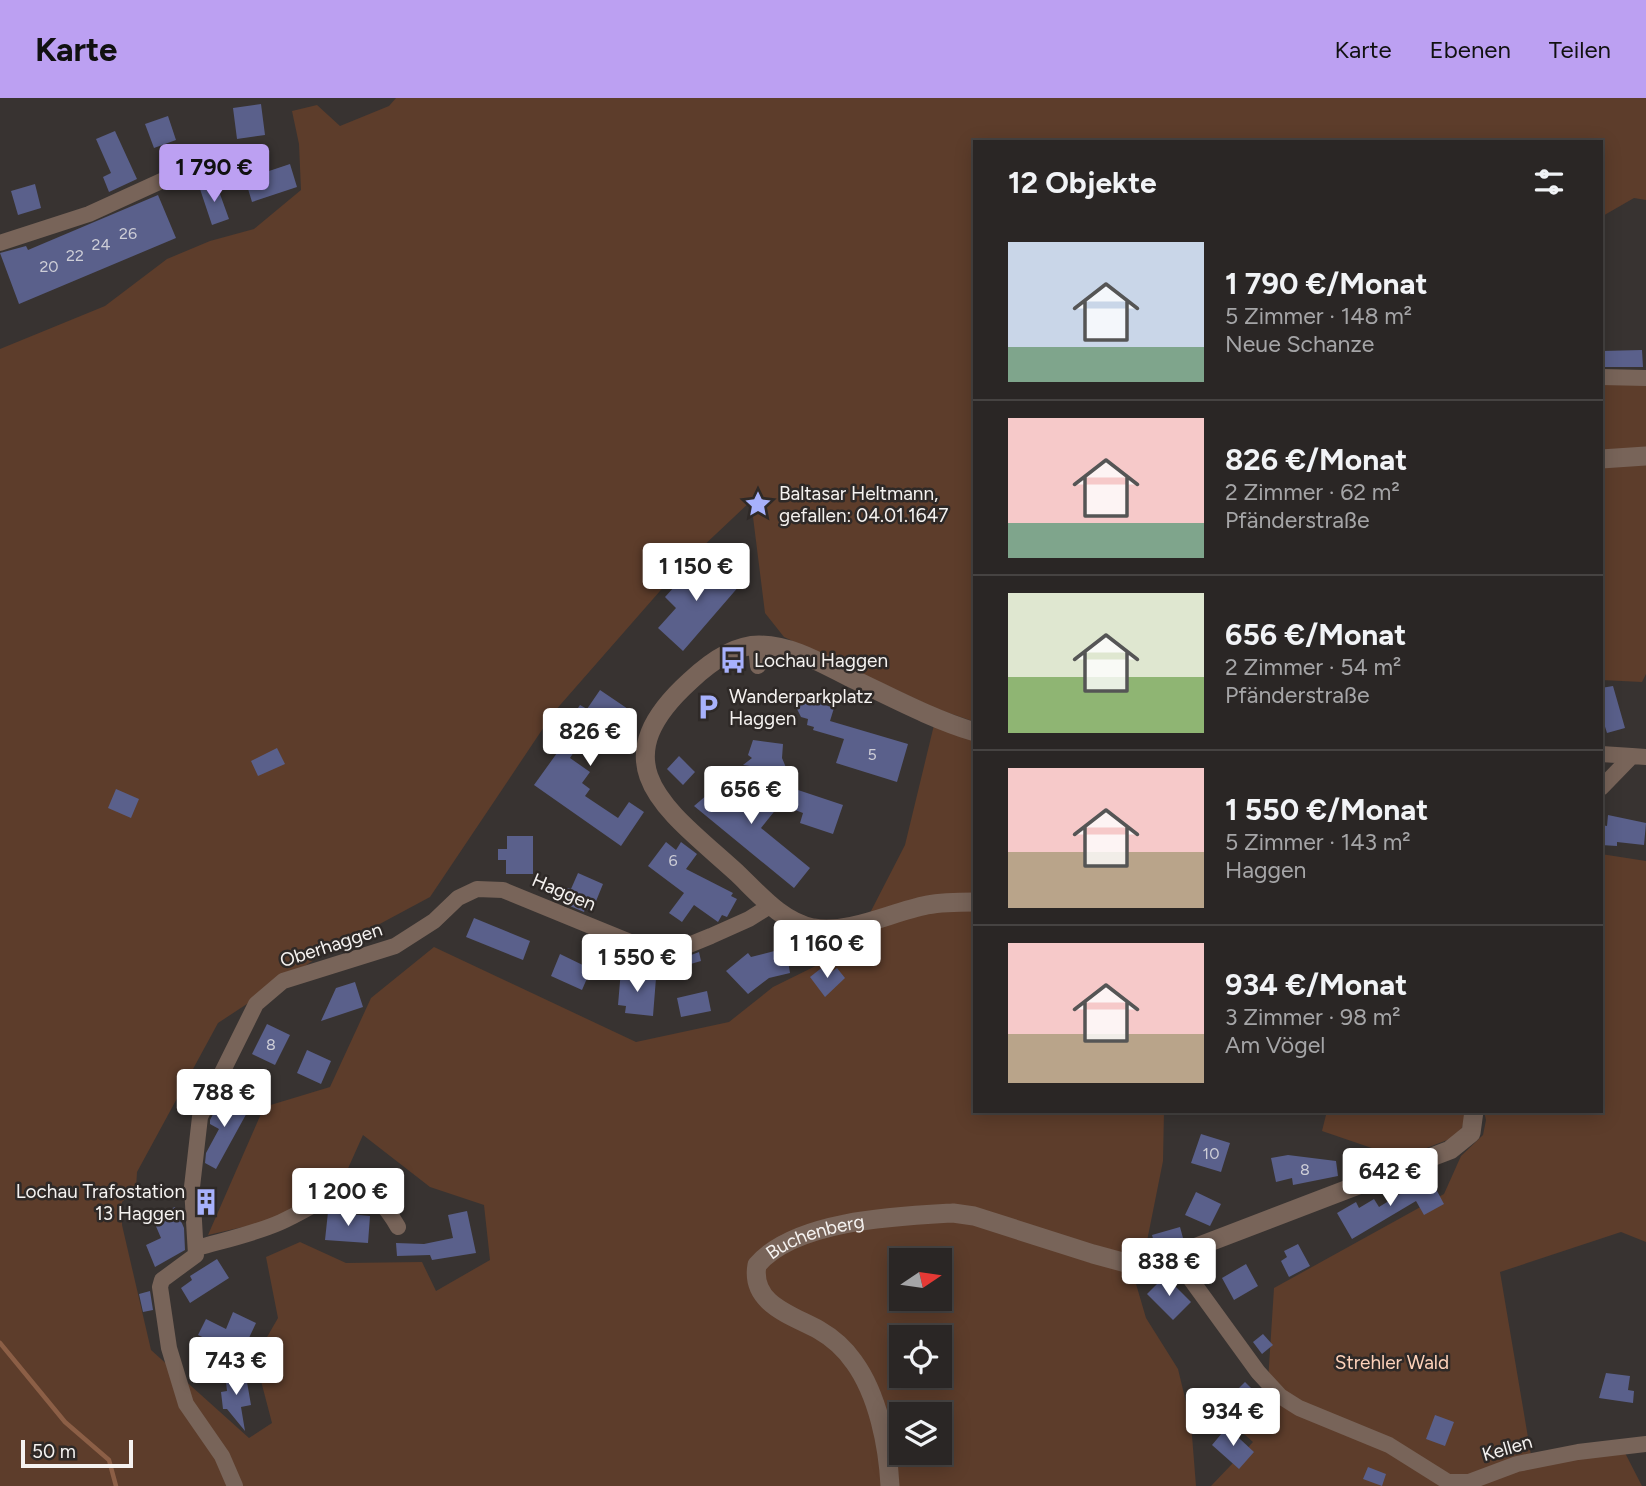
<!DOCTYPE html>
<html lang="de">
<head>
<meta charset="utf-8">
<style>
  body { margin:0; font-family:Figtree,sans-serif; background:#322e2d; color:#f1f3f6; height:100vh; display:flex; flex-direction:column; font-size:26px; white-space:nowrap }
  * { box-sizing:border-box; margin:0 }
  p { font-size:23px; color:#a5a5a7 }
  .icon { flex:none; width:38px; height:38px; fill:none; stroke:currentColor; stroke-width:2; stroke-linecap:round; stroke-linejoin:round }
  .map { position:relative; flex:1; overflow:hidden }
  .side { position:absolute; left:973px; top:42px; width:630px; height:973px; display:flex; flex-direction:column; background:#2a2625; border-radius:0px; box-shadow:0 4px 18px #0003,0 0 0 2px #464342 }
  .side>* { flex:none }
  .needle { width:46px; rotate:77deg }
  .controls { position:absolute; left:889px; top:1150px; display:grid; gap:14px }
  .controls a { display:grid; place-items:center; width:63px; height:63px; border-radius:0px; background:#2a2625; box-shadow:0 4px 18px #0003,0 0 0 2px #464342; font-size:35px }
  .scale { position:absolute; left:21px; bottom:18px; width:112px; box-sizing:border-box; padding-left:7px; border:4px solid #f5f2f0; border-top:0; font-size:19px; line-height:24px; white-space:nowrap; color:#f5f2f0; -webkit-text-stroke:5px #2e2927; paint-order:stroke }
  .price { position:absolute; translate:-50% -60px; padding:0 16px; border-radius:7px; background:#fff; color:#222; font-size:23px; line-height:46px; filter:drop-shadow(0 2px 4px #0008) }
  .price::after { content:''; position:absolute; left:50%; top:42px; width:21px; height:16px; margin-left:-10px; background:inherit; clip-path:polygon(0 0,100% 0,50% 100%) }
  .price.active { background:#bca0f2; color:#111 }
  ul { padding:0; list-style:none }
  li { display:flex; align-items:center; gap:21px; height:175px; padding:0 35px }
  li+li { border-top:2px solid #464342 }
  li span { display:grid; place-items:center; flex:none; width:196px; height:140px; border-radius:0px; color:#555 }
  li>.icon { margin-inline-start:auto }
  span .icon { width:84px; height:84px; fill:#fffc; stroke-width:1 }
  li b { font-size:30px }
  h2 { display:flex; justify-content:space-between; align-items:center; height:84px; padding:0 35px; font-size:30px }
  header { display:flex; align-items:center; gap:42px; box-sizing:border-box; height:98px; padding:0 35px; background:#bca0f2; color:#111 }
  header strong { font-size:33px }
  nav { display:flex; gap:38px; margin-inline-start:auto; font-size:24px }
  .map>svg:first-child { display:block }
  .green { fill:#5d3d2b; fill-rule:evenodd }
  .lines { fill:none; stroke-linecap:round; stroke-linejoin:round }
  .stream { stroke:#8c5f46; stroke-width:4.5 }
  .building { fill:#5a608b }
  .minor { stroke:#786459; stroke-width:16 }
  .tertiary { stroke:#786459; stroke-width:19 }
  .labels { text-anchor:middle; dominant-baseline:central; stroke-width:5; stroke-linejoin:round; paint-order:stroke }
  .number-label { font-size:16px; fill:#ceced7 }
  .poi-label { font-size:19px; fill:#f5f2f0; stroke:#2e2927; text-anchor:start }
  .street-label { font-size:19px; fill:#f5f2f0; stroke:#2e2927 }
  .park-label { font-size:19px; fill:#fed2ba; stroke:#2e2927 }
</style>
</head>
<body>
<header>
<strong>Karte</strong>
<nav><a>Karte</a><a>Ebenen</a><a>Teilen</a></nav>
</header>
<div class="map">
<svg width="1646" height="1388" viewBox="0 0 1646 1388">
  <rect width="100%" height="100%" fill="#383331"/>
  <path class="green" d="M 396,0 L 1646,0 L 1646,102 L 1634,100 L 1601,119 L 1601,44 L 975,44 L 975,624 L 937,611 L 784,539 L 765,515 L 751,403 L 681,469 L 554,614 L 430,799 L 320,858 L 218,925 L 137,1074 L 136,1091 L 122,1104 L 122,1127 L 151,1252 L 249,1340 L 272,1325 L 255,1260 L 278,1220 L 266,1159 L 300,1144 L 346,1165 L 422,1164 L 436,1193 L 490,1162 L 484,1107 L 430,1089 L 363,1037 L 341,1086 L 269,1123 L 208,1137 L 264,1009 L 330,989 L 371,900 L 434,849 L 636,944 L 729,924 L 773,889 L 852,850 L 905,747 L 934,627 L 975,640 L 975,1013 L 1164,1013 L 1163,1063 L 1147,1143 L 1134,1179 L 1146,1220 L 1178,1271 L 1191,1325 L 1196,1388 L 0,1388 L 0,251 L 105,208 L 167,161 L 210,143 L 254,131 L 301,92 L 299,46 L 292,13 L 317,7 L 340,28 L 389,8 ZM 901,1162 L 940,1162 L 940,1200 L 901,1200 ZM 901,1239 L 940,1239 L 940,1278 L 901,1278 ZM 901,1316 L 940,1316 L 940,1354 L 901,1354 Z
    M 1601,279 L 1646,280 L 1646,576 L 1642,584 L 1601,582 Z
    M 1601,756 L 1646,763 L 1646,1144 L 1621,1134 L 1500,1174 L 1532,1363 L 1622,1349 L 1642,1388 L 1211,1388 L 1253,1344 L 1236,1329 L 1267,1299 L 1274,1190 L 1444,1096 L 1461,1058 L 1483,1037 L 1486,1022 L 1484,1013 L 1601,1013 Z
    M 1327,1013 L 1465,1013 L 1466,1015 L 1460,1037 L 1401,1060 L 1322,1033 Z"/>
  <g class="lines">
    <path class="stream" d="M 0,1245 L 65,1324 L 109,1362 L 116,1388"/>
  </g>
  <path class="building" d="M 261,6 L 265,37 L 237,41 L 233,10 Z
    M 168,18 L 176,42 L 154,50 L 145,26 Z
    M 115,33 L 137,81 L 109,94 L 103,79 L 111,75 L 96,41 Z
    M 290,66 L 297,89 L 252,104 L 245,81 Z
    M 216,85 L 229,121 L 212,127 L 200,91 Z
    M 35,86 L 41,110 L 18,117 L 11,93 Z
    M 158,97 L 176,140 L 19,206 L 0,155 L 26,148 L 28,152 Z
    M 1642,252 L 1643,269 L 1602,269 L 1601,253 Z
    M 696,465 L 708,477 L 717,466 L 740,487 L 683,553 L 658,530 L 676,510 L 665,499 Z
    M 1613,588 L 1625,630 L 1607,635 L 1601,616 L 1601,590 Z
    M 600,592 L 631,613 L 622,625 L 630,631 L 612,656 L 585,637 L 570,660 L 590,674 L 582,685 L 590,691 L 585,698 L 618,720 L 629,704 L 644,714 L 621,748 L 534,687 L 575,630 L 568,625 L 580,607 L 587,611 Z
    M 804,596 L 823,602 L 822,606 L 834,610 L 830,623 L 908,646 L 897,684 L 836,665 L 844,641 L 813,632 L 814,629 L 807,627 L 808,621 L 801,619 L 793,603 Z
    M 753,642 L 783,646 L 782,660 L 795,691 L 843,707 L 833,736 L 800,725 L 803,715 L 787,709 L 771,671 L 743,667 L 752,660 L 748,657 Z
    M 277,650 L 285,666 L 258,678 L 251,663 Z
    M 679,658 L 695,674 L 683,687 L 667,671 Z
    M 734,674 L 777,710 L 761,730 L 810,770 L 794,790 L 694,708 Z
    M 116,691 L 139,701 L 131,720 L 108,710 Z
    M 1608,717 L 1646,725 L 1644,747 L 1617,744 L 1617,748 L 1601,747 L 1601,727 L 1607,728 Z
    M 507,738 L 533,738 L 533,776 L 506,776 L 506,762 L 498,762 L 498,751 L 507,751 Z
    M 666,744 L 676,752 L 681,744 L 697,756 L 686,771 L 733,795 L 731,798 L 737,801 L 727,819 L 722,817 L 718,824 L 694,807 L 682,824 L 669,815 L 684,795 L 648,768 Z
    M 578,775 L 603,786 L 592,813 L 585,811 L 584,814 L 558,803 L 564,789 L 571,791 Z
    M 474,820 L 530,843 L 523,862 L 466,839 Z
    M 786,850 L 790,875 L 769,880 L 748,896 L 726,873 L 748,855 L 751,859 Z
    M 699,854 L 701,863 L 687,867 L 686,859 Z
    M 560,856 L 591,871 L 582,892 L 551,878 Z
    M 824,868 L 830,875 L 837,870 L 845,880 L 825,899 L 810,879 Z
    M 621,872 L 633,873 L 633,878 L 656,880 L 653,918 L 625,915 L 626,908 L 618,907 Z
    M 355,884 L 363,909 L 321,923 L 336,890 Z
    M 707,893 L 711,913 L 681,919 L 677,900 Z
    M 267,926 L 290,937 L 275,967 L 252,956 Z
    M 307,952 L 331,963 L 321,986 L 297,975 Z
    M 223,997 L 249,1011 L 216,1071 L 205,1065 L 206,1055 L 219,1031 L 210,1026 L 210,1022 Z
    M 1201,1036 L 1230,1045 L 1221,1074 L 1191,1065 Z
    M 1288,1057 L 1336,1063 L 1338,1078 L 1293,1087 L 1292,1080 L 1276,1084 L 1271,1060 Z
    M 1429,1078 L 1444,1106 L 1424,1117 L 1416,1103 L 1352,1141 L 1337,1115 L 1356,1104 L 1359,1110 L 1374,1101 L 1379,1109 Z
    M 1196,1094 L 1221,1106 L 1210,1128 L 1185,1117 Z
    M 175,1109 L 184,1130 L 185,1152 L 155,1169 L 146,1147 L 161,1140 L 152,1119 Z
    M 467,1113 L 476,1155 L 432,1162 L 430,1157 L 397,1158 L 396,1145 L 424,1146 L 453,1140 L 448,1117 Z
    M 328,1114 L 370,1118 L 368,1145 L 325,1142 Z
    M 1180,1129 L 1183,1140 L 1155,1148 L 1152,1137 Z
    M 1298,1146 L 1310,1168 L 1289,1179 L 1281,1163 L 1287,1159 L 1284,1153 Z
    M 217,1161 L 229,1180 L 190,1205 L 181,1190 L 192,1182 L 190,1178 Z
    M 1246,1166 L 1258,1188 L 1234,1202 L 1222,1180 Z
    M 1165,1178 L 1191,1204 L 1173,1222 L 1147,1196 Z
    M 150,1193 L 153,1212 L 143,1214 L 139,1196 Z
    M 233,1214 L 256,1225 L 241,1257 L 198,1237 L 206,1221 L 226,1231 Z
    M 1263,1236 L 1273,1247 L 1262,1256 L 1253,1244 Z
    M 233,1274 L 247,1284 L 251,1307 L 241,1309 L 245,1333 L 227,1311 L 223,1311 L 221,1294 L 227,1293 L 226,1284 Z
    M 1606,1275 L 1630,1278 L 1628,1292 L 1634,1293 L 1633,1305 L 1599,1300 Z
    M 1245,1284 L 1262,1301 L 1244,1318 L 1228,1301 Z
    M 1435,1317 L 1454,1324 L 1445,1348 L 1426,1341 Z
    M 1227,1329 L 1254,1354 L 1239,1371 L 1212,1347 Z
    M 1368,1369 L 1386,1376 L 1382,1388 L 1363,1381 Z"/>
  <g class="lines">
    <path class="minor" d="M 0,145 L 89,116 L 225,54
      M 1601,279 L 1646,280
      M 756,547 L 758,568
      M 1601,656 L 1632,658
      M 1601,690 L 1632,658 L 1646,659
      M 197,1150 C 225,1142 254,1136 281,1124 C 331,1102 361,1063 398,1129
      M 1177,1155 L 1184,1172 L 1258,1274 L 1280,1298 L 1299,1310 L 1389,1347 L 1448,1384 L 1469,1384 L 1517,1366 L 1578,1354 L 1646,1346
      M 235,1388 L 222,1358 L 186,1306 L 169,1250 L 160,1189 L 162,1182 L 196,1157 L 192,1089 L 200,1019 L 256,906 L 283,883 L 395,848 L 434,823 L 458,800 L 477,791 L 503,792 L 630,844 L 661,852 L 684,849 L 711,838 L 749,821 L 770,808"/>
    <g class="tertiary">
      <path d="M 1601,361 L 1646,358"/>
      <path d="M 975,634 C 932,621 893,600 853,581 C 824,567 793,547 759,547 C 734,547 708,566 690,583 C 596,668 669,713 737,775 C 759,796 782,824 813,830 C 851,836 891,814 927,807 C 943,804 959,804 975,804"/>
      <path id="s1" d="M 890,1388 C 888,1348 878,1297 854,1264 C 845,1251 833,1240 819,1232 C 792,1217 750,1206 757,1167 C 795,1122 898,1118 953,1115 L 974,1118 L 1093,1156 L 1126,1165 L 1142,1164 L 1194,1150 L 1450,1052 L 1471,1035 L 1474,1013"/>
    </g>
  </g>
  <defs>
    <symbol id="sight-bare" viewBox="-9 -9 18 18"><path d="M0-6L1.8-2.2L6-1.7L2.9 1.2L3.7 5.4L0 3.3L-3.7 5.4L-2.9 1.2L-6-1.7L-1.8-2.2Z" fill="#a7b1fc" stroke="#2e2927" stroke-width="2.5" paint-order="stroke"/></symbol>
    <symbol id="bus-bare" viewBox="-9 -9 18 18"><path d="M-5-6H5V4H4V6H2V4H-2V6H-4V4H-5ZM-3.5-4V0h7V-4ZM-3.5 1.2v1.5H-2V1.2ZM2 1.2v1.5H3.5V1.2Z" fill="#a7b1fc" stroke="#2e2927" stroke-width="2.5" paint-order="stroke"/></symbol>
    <symbol id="parking-bare" viewBox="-9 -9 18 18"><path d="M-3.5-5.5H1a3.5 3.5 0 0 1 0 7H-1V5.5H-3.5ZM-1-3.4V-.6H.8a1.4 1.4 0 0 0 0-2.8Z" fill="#a7b1fc" stroke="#2e2927" stroke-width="2.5" paint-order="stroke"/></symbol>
    <symbol id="building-bare" viewBox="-9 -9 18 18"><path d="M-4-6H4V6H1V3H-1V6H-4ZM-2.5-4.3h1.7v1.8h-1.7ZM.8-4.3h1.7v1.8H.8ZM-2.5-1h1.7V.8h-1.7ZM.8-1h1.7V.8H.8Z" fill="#a7b1fc" stroke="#2e2927" stroke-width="2.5" paint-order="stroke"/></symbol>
  </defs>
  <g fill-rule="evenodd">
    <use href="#sight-bare" x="739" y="387" width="38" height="38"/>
    <use href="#bus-bare" x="714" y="543" width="38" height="38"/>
    <use href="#parking-bare" x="689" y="590" width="38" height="38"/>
    <use href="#building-bare" x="187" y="1085" width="38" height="38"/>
  </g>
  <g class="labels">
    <g class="number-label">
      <text x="128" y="135">26</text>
      <text x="101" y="146">24</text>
      <text x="75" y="157">22</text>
      <text x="49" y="168">20</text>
      <text x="872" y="656">5</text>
      <text x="673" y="762">6</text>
      <text x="271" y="946">8</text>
      <text x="1211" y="1055">10</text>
      <text x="1305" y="1071">8</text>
    </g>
    <g class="poi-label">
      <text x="779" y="395">Baltasar Heltmann,<tspan x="779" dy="22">gefallen: 04.01.1647</tspan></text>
      <text x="754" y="562">Lochau Haggen</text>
      <text x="729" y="598">Wanderparkplatz<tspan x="729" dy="22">Haggen</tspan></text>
      <text x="185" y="1093" text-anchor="end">Lochau Trafostation<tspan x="185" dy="22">13 Haggen</tspan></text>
    </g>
    <g class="street-label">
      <text transform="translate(564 794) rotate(23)">Haggen</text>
      <text transform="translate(331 847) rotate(-18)">Oberhaggen</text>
      <text stroke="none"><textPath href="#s1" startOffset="343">Buchenberg</textPath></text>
      <text transform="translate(1507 1350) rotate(-16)">Kellen</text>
    </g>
    <g class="park-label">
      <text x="1392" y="1264">Strehler Wald</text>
    </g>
  </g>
</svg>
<div class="controls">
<a><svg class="needle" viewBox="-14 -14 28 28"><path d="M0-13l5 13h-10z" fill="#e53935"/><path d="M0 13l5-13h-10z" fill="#a5a5a7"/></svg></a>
<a><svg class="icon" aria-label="locate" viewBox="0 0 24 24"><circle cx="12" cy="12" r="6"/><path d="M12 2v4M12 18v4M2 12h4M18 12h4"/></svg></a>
<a><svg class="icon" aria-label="layers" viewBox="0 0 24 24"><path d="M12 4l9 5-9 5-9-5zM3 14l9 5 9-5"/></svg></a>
</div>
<div class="scale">50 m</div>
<b class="price active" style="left:214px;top:106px">1 790 €</b>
<b class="price" style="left:696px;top:505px">1 150 €</b>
<b class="price" style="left:590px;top:670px">826 €</b>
<b class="price" style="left:751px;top:728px">656 €</b>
<b class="price" style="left:827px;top:882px">1 160 €</b>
<b class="price" style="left:637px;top:896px">1 550 €</b>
<b class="price" style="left:224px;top:1031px">788 €</b>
<b class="price" style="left:1390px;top:1110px">642 €</b>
<b class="price" style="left:348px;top:1130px">1 200 €</b>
<b class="price" style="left:1169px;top:1200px">838 €</b>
<b class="price" style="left:236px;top:1299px">743 €</b>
<b class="price" style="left:1233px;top:1350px">934 €</b>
<section class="side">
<h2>12 Objekte<svg class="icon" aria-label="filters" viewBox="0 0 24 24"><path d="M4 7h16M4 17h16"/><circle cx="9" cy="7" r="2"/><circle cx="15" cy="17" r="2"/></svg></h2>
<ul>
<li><span style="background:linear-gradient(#c9d6e8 75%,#7fa58c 0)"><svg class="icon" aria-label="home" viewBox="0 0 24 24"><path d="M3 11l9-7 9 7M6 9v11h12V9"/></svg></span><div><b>1 790 €/Monat</b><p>5 Zimmer · 148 m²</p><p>Neue Schanze</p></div></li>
<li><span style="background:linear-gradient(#f6c9c9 75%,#7fa58c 0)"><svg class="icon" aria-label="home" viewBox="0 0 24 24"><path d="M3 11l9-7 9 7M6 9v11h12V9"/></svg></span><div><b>826 €/Monat</b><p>2 Zimmer · 62 m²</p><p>Pfänderstraße</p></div></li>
<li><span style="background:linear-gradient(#dfe7d0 60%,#8fb573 0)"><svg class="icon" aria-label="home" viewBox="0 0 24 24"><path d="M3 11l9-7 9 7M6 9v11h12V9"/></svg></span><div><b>656 €/Monat</b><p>2 Zimmer · 54 m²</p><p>Pfänderstraße</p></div></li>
<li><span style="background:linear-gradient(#f6c9c9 60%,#b9a48a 0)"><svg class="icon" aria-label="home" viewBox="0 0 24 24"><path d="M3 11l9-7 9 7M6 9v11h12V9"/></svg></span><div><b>1 550 €/Monat</b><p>5 Zimmer · 143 m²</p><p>Haggen</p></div></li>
<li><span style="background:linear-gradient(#f6c9c9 65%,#b9a48a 0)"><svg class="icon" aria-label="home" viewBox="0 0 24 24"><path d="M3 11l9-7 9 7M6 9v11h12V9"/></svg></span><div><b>934 €/Monat</b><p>3 Zimmer · 98 m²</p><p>Am Vögel</p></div></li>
</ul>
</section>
</div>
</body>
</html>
